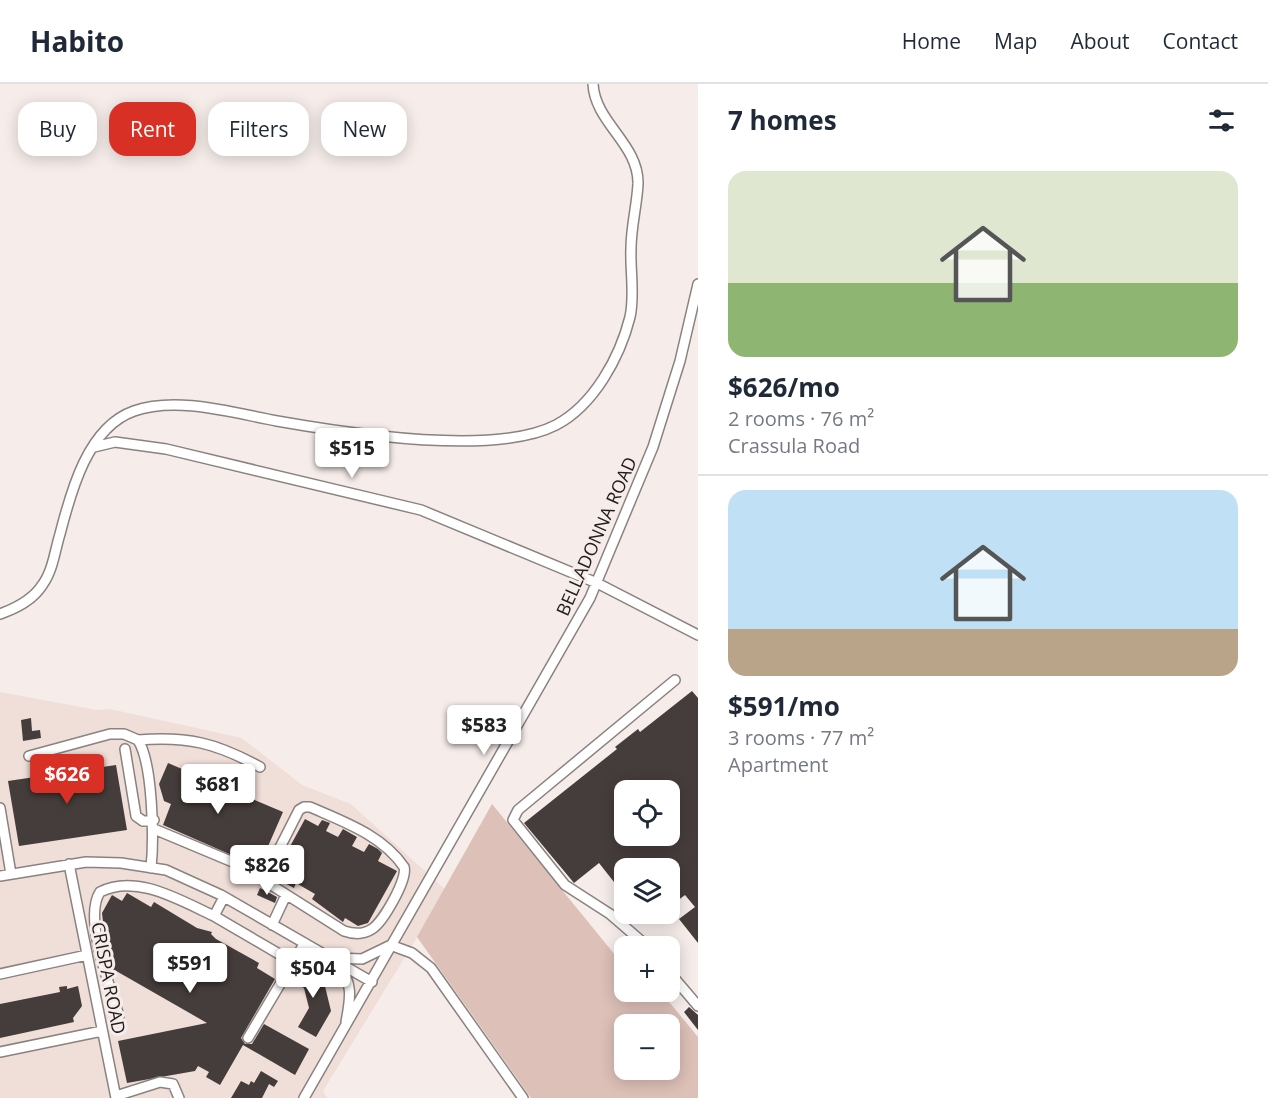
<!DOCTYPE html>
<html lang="en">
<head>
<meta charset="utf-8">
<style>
  body { margin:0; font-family:"Open Sans",sans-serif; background:#f2f2f3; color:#1f2937; height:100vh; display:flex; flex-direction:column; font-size:22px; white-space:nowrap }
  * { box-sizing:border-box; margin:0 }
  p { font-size:20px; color:#747a83 }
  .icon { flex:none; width:33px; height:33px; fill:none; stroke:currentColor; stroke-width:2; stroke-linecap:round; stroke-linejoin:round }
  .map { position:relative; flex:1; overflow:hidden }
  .side { display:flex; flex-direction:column; background:#fff; width:570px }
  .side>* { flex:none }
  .banner { position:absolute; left:18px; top:18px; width:570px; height:54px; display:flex; gap:12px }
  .controls { position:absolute; left:614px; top:696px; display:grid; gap:12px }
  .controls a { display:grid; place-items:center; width:66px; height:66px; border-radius:12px; background:#fff; box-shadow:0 3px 15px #0003; font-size:30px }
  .price { position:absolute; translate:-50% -51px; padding:0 14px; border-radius:6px; background:#fff; color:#222; font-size:20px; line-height:39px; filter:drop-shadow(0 2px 3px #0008) }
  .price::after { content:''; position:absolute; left:50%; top:36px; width:18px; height:14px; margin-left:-9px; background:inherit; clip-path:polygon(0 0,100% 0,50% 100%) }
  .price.current { background:#d93025; color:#fff }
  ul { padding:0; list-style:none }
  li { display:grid; align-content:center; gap:12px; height:318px; padding:0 30px }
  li+li { border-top:2px solid #e0e1e3 }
  li span { display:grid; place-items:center; height:186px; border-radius:18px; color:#555 }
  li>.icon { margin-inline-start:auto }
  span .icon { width:108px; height:108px; fill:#fffc; stroke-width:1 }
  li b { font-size:26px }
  h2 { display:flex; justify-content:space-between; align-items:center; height:72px; padding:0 30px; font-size:26px }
  .tag { padding:0 21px; border-radius:18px; background:#fff; box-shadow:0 3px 15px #0003; font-size:21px; line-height:54px }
  .tag.current { background:#d93025; color:#fff }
  header { display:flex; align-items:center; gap:36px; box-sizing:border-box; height:84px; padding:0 30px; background:#fff; border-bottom:2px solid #e0e1e3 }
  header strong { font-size:28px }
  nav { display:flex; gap:33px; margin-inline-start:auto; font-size:21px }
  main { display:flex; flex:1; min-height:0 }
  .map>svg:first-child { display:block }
  .built { fill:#f0ded9 }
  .green { fill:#ddc0b8; fill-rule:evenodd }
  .building { fill:#453d3b; fill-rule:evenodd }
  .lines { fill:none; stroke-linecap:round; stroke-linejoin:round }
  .minor-casing { stroke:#8a827f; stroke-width:12 }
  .minor { stroke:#fff; stroke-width:9 }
  .labels { text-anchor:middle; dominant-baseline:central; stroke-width:6; stroke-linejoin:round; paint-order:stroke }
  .street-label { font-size:18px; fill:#201d1c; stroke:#f6edea }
</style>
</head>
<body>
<header>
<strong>Habito</strong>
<nav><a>Home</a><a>Map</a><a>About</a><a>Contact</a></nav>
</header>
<main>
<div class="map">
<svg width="698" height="1014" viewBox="0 0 698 1014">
  <rect width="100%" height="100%" fill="#f6edea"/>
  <path class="built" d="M 0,608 L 97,626 L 110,625 L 242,654 L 302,701 L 351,720 L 446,806 L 323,1007 L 327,1014 L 0,1014 Z"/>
  <path class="green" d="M 492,720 L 624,882 L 624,908 L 646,908 L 650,912 L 656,908 L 661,908 L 698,953 L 698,1014 L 531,1014 L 417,853 ZM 624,940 L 669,940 L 669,986 L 624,986 Z"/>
  <path class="building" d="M 692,607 L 698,614 L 698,859 L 679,835 L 695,823 L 685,811 L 669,823 L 669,784 L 640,784 L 636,780 L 631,784 L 624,784 L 624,790 L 614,798 L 599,779 L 574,799 L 524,739 L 617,665 L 615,663 L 638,645 L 640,648 ZM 624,706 L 669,706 L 669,752 L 624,752 Z
    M 31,634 L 32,647 L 40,646 L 41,654 L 23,657 L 21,636 Z
    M 168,679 L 283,728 L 259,783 L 163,741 L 171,720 L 164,717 L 159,700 Z
    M 116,681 L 127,746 L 19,762 L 8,697 Z
    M 305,735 L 318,742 L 322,736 L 330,739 L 326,747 L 338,753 L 343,745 L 357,753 L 352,762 L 364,768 L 369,760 L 378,765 L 382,769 L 378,777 L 397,787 L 368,839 L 358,842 L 345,834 L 343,838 L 312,815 L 315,810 L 296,799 L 294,804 L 279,796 L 282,791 L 276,788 Z
    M 260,804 L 277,813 L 275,819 L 257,811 Z
    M 127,809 L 151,823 L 154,818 L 197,844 L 212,848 L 211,850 L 216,855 L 259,879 L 257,884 L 275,895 L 241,954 L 245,960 L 252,960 L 264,940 L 309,965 L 295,991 L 243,961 L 220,1001 L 206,993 L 209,988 L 198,982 L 195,987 L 127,999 L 118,957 L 207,939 L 111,884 L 114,876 L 107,871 L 110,867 L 106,864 L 102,829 L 112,811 L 122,817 Z
    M 301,878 L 322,890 L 331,927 L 316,953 L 298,943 L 309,924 L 304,904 L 290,896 Z
    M 67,902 L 67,905 L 78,902 L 82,922 L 73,934 L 74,938 L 0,954 L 0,920 L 60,908 L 59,903 Z
    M 689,923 L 698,931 L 698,946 L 684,928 Z
    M 261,987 L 278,997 L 274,1003 L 269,1000 L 262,1014 L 231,1014 L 241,997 L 249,1001 L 251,997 L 254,999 Z"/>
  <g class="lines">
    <defs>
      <path id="minor" d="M 94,363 L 115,358 L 166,365 L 421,426 L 597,499 L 698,551
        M 0,530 C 17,524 33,516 43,500 C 53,486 55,466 60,450 C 71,407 88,343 134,327 C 177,312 233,329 277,337 C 345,349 494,373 556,341 C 594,321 620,273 630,233 C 635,211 630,187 631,164 C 631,143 637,121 638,100 C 639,60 595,39 593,0
        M 138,656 C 188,652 216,659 260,683
        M 125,665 L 136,732 L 143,737 L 154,736
        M 29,672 L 110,650 L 124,650 L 138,656 C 153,680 154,755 151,784
        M 304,723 L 310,723 C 344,738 382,751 404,783 C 408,795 383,838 372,845 C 363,851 353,850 344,847 L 268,799 L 266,791 L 299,726 Z
        M 0,724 L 11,790
        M 154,745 L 252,786
        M 69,780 L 116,1014
        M 0,792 L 86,778 L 121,779 L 166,786 L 221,811 L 372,898
        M 214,832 L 279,870
        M 272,841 L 286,811
        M 393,862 L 412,869 L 431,884 L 523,1014
        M 647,862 L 610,830 L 565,801 L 513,736 L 518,726 L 675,596
        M 335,874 L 362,875 L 393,860
        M 338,881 C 354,899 350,916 346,938
        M 669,888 L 698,922
        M 0,890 L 87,871
        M 119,932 C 110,902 83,834 100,808 C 136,789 181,817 214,832 L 224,813
        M 248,954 L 304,860
        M 0,968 L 102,947
        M 116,1012 L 160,998 L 173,1000 L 179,1014
        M 304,1014 L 590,514 L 653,363 L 680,277 L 698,200"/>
    </defs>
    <use href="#minor" class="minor-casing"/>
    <use href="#minor" class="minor"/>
  </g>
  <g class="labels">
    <g class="street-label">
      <text transform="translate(596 452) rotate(-66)">BELLADONNA ROAD</text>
      <text transform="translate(109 894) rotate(79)">CRISPA ROAD</text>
    </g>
  </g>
</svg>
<div class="controls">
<a><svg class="icon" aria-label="locate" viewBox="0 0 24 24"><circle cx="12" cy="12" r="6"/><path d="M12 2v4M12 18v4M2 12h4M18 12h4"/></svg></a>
<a><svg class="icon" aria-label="layers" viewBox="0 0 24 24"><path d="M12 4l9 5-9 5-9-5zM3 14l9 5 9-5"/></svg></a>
<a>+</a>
<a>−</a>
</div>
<b class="price" style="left:352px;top:395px">$515</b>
<b class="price" style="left:484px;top:672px">$583</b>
<b class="price current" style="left:67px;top:721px">$626</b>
<b class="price" style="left:218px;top:731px">$681</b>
<b class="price" style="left:267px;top:812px">$826</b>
<b class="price" style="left:190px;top:910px">$591</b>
<b class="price" style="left:313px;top:915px">$504</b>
<div class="banner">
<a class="tag">Buy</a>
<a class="tag current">Rent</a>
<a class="tag">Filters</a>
<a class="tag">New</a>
</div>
</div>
<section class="side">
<h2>7 homes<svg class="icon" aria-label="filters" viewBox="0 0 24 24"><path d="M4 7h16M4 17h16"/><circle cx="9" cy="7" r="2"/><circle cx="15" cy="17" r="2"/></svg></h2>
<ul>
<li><span style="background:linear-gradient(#dfe7d0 60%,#8fb573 0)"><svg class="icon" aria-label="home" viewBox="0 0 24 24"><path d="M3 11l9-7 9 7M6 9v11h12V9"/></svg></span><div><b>$626/mo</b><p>2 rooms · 76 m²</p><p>Crassula Road</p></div></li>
<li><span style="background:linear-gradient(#bfe0f5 75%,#b9a48a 0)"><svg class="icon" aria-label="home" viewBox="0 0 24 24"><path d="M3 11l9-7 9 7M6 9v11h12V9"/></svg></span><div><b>$591/mo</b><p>3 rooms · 77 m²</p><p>Apartment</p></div></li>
</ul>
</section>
</main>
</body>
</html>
